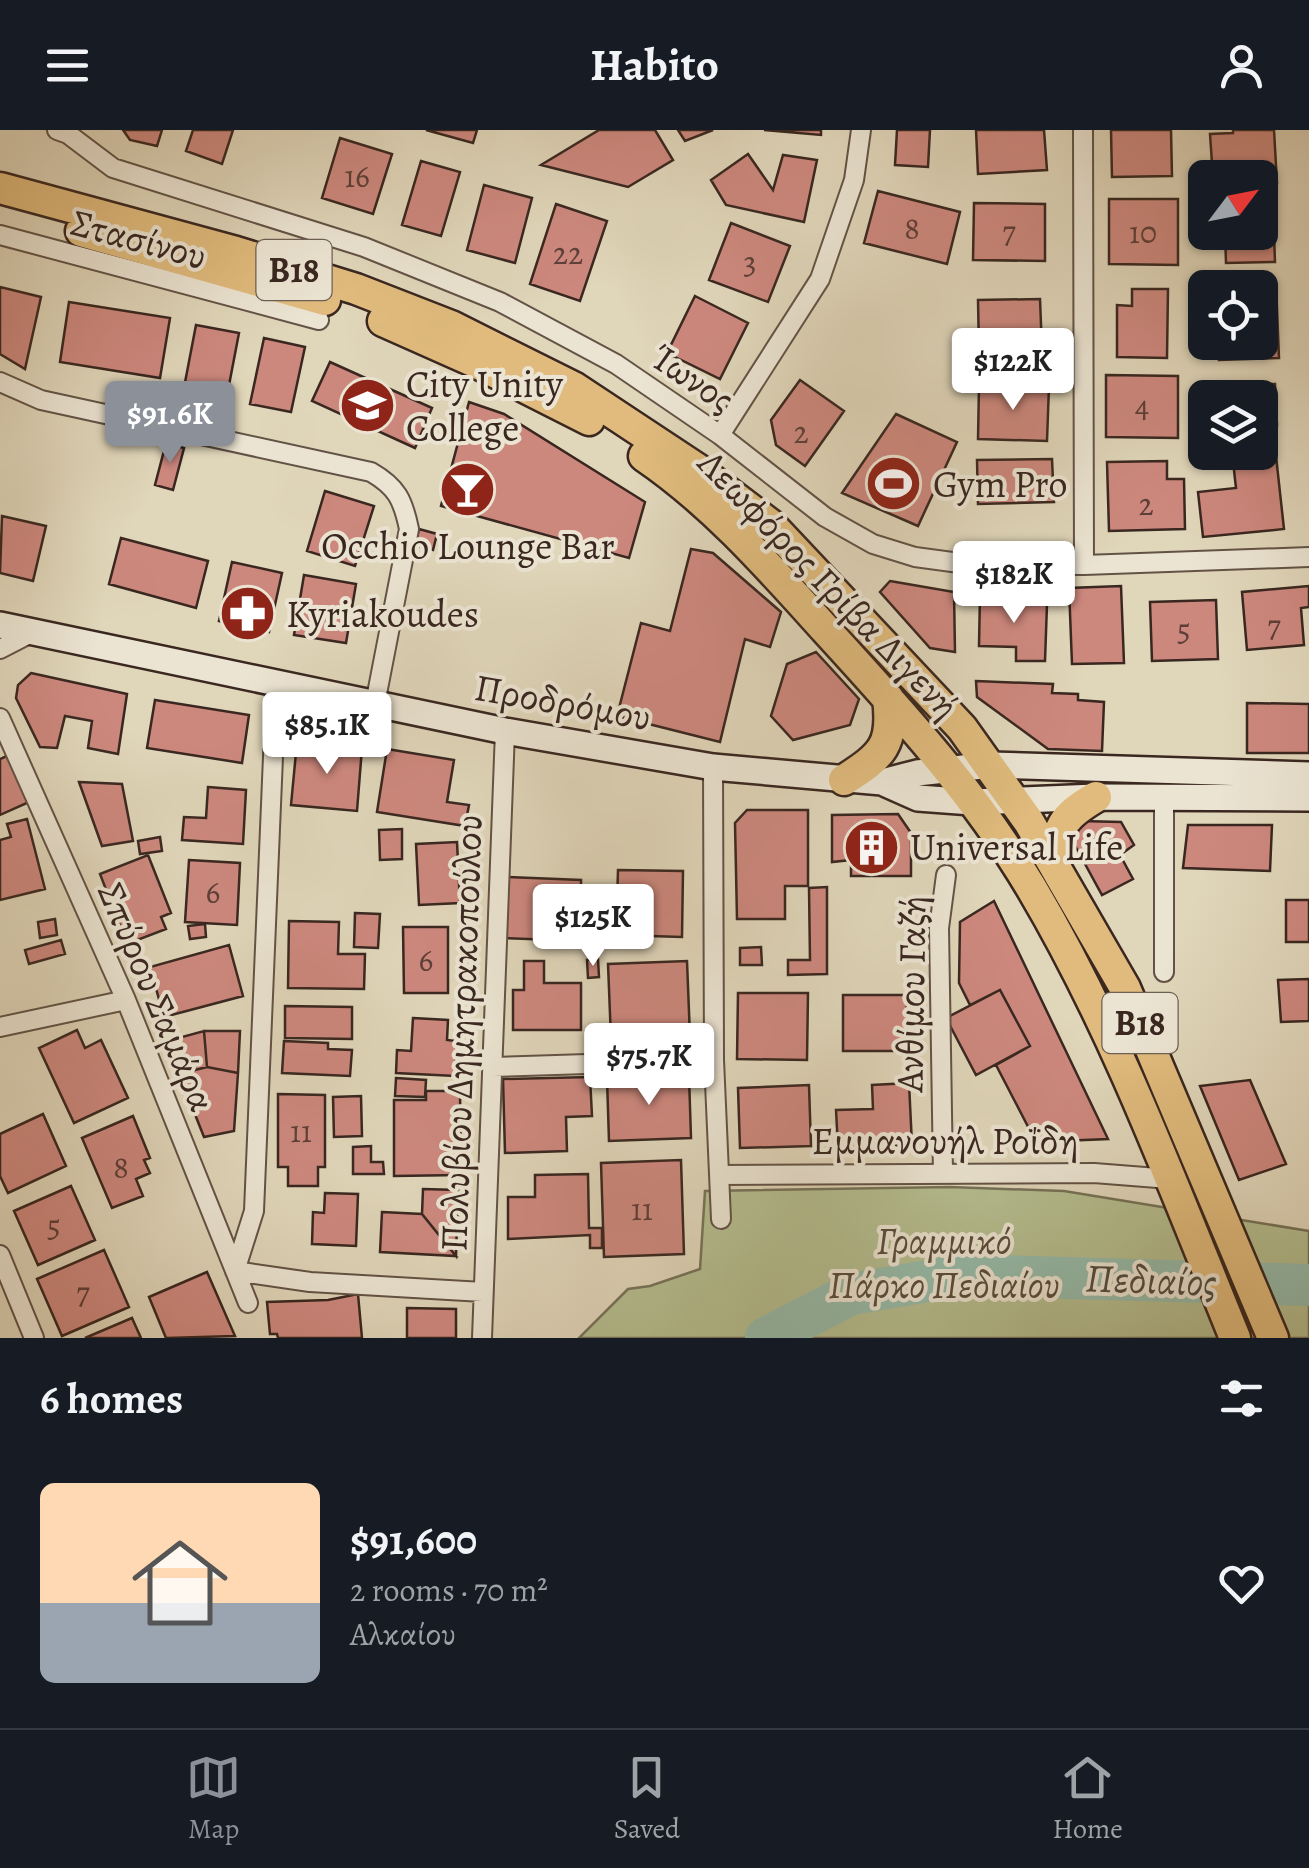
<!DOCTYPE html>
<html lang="en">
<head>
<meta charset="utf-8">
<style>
  body { margin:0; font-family:Alegreya,serif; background:#20242c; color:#f1f3f6; height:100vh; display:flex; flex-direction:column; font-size:38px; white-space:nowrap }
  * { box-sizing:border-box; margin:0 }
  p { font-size:32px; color:#9ea1a6 }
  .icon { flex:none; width:55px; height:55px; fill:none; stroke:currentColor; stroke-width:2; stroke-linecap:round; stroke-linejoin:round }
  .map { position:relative; height:1208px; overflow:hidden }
  .drawer { display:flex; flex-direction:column; background:#171b24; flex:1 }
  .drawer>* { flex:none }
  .needle { width:65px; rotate:58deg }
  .tools { position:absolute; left:1188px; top:30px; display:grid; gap:20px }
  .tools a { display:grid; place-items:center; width:90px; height:90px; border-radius:15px; background:#171b24; box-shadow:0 2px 8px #0004; font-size:50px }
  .price { position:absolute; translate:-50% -85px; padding:0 22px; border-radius:10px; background:#fff; color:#222; font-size:32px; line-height:65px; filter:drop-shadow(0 2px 5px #0008) }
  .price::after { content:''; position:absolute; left:50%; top:60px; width:30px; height:22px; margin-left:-15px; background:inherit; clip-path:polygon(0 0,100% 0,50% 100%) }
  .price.current { background:#8c9099; color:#fff }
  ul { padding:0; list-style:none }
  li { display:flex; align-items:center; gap:30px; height:250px; padding:0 40px }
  li span { display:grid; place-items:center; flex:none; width:280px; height:200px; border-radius:15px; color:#555 }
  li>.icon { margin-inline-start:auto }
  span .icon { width:120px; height:120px; fill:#fffc; stroke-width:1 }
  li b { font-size:42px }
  h2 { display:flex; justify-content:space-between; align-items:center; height:120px; padding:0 40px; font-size:42px }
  header { display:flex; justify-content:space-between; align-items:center; height:130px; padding:0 40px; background:#171b24; font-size:45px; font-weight:700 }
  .tab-bar { display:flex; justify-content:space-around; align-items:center; height:140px; border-top:2px solid #363941; background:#171b24; font-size:28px; color:#9ea1a6 }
  .tab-bar a { display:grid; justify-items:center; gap:5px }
  .tab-bar .current { color:#8c9099 }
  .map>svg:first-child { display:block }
  .green { fill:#b4bd8f; stroke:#767258; stroke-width:2.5 }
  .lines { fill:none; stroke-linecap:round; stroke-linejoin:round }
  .river { stroke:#95baa9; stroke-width:42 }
  .building { fill:#cd887e; stroke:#392720; stroke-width:2.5 }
  .street-casing { stroke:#635346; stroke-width:22 }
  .secondary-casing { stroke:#392720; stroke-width:30 }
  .primary-casing { stroke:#392720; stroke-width:35 }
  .street { stroke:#ebe4d2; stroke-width:18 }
  .secondary { stroke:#ebe4d2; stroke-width:25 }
  .primary { stroke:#e0bb7d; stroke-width:30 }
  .labels { text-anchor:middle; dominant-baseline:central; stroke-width:8; stroke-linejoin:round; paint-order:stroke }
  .number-label { font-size:32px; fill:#5e3f38 }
  .shield { fill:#ebe4d2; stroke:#6e6055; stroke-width:2.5 }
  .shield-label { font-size:35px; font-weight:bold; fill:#392720 }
  .street-label { font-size:38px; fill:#392720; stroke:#ebe4d2 }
  .poi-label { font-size:38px; fill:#392720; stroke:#ebe4d2; text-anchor:start }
  .park-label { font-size:38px; font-style:italic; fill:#584c3c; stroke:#ebe4d2 }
  .water-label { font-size:40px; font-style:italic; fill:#504c42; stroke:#ebe4d2 }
</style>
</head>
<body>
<header><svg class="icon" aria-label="menu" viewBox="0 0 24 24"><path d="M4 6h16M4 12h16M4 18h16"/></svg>Habito<svg class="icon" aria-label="person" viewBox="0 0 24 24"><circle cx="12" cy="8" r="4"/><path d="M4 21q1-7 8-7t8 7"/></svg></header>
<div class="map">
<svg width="1309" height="1208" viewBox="0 0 1309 1208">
  <rect width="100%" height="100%" fill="#e0d6ba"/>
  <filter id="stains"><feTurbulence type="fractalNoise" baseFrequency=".002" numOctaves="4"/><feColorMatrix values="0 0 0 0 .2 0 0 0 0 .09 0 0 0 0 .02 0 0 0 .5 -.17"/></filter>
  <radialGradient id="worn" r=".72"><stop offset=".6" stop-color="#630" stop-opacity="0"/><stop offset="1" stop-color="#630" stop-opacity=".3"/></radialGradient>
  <path class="green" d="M 950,1057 L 1064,1061 L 1309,1101 L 1309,1208 L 579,1208 L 628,1159 L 650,1156 L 700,1139 L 705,1061 Z"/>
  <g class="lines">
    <path class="river" d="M 766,1208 L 851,1164 L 963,1145 L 1309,1155"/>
  </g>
  <path class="building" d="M 123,0 L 162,0 L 157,16 L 130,10 Z
    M 193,0 L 233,0 L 222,34 L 186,21 Z
    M 426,0 L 477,0 L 473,13 Z
    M 599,0 L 655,0 L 673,30 L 628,57 L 541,35 Z
    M 678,0 L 713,0 L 685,11 Z
    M 764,0 L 821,0 L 821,5 Z
    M 897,0 L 930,0 L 928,37 L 895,35 Z
    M 976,0 L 1044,0 L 1047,40 L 978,44 Z
    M 1111,0 L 1171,0 L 1172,46 L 1112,47 Z
    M 1233,0 L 1274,0 L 1277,53 L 1260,54 L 1260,48 L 1213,48 L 1210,4 L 1233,3 Z
    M 340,8 L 392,24 L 373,84 L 322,68 Z
    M 748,24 L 773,60 L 783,25 L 817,30 L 804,92 L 726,75 L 711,50 Z
    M 421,31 L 460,42 L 441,106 L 402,95 Z
    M 484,55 L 532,68 L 515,133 L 467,120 Z
    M 878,61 L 960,82 L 947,134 L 864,113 Z
    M 1109,69 L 1178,69 L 1178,135 L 1109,134 Z
    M 974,73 L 1045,74 L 1045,131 L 973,130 Z
    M 556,74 L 607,91 L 580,171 L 530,154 Z
    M 1260,77 L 1273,77 L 1275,132 L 1226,133 L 1225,102 L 1260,102 Z
    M 731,93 L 790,116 L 768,172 L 709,150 Z
    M 1276,154 L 1279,228 L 1219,230 L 1218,212 L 1260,212 L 1260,158 L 1216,156 Z
    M 0,157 L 41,167 L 25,239 L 0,224 Z
    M 1132,159 L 1168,159 L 1167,228 L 1117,227 L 1117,175 L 1132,176 Z
    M 695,166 L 748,193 L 720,249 L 667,223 Z
    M 1040,169 L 1042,220 L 979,221 L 978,170 Z
    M 69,172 L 170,188 L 160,248 L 60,232 Z
    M 196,195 L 239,203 L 225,276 L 182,268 Z
    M 264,208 L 305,217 L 291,282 L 250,274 Z
    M 330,232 L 432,278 L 415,318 L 312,271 Z
    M 1106,245 L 1178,246 L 1178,308 L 1106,307 Z
    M 800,250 L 844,281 L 805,336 L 776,315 L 771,290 Z
    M 1243,254 L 1275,254 L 1277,295 L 1260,295 L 1260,268 L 1211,268 L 1211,263 L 1244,262 Z
    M 979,255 L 1049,256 L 1047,311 L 978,309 Z
    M 469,272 L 504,284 L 645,372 L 629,428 L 441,376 Z
    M 896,284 L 957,312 L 918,396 L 842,363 Z
    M 166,313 L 184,318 L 173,360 L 155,355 Z
    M 1276,326 L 1284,399 L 1203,407 L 1198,362 L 1236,358 L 1233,331 Z
    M 1052,329 L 1054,372 L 978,374 L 977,330 Z
    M 1167,331 L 1167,349 L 1184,349 L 1185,399 L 1109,401 L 1107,332 Z
    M 325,361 L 374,376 L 355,436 L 307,421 Z
    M 2,386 L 46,396 L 33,451 L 0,443 Z
    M 419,399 L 437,404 L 433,420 L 415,415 Z
    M 121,408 L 208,431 L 196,478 L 109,454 Z
    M 691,419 L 713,423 L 781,482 L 770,517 L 745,509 L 720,612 L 617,586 L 641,493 L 670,501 Z
    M 232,432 L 282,443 L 269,502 L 219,491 Z
    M 304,445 L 356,454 L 346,513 L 294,505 Z
    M 890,451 L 954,462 L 955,522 L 930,518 L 880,462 Z
    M 1121,456 L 1124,533 L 1072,534 L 1069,458 Z
    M 1309,456 L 1309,477 L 1301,478 L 1304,515 L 1247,520 L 1242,462 Z
    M 980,464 L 1015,465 L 1015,473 L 1047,474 L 1045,531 L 1016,531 L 1016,517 L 979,516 Z
    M 1216,470 L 1218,529 L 1152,531 L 1150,472 Z
    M 816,522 L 859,569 L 850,595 L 793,610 L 771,586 L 787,534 Z
    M 31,543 L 127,564 L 118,624 L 88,618 L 92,591 L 65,586 L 57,618 L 40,617 L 16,568 L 18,555 Z
    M 976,551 L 1053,554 L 1052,563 L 1078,564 L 1078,570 L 1104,572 L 1102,621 L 1048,619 L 977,567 Z
    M 155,570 L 249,585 L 242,633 L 147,618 Z
    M 1247,573 L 1309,574 L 1309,623 L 1247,623 Z
    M 297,612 L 362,618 L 357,681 L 291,675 Z
    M 387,619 L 454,630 L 447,672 L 469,675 L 465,696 L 377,682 Z
    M 9,625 L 29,672 L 0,685 L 0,629 Z
    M 79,652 L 122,654 L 133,711 L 102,716 Z
    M 208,657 L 246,660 L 243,714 L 182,710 L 184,687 L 206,688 Z
    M 747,680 L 808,680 L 808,756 L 785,756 L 785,789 L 737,789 L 735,693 Z
    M 898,684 L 911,703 L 911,746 L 851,746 L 851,730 L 832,732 L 832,685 Z
    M 27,689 L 45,759 L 0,770 L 0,710 L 11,707 L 7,694 Z
    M 1080,691 L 1121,692 L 1134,715 L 1120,725 L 1133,749 L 1102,765 L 1073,712 Z
    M 1188,695 L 1272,695 L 1270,741 L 1183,738 Z
    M 402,699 L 402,729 L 380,730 L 379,700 Z
    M 160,707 L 162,721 L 140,724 L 138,711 Z
    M 457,712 L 460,773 L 419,775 L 416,714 Z
    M 148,725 L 171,783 L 161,787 L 166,799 L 127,814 L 100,744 Z
    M 189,730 L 240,733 L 237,795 L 185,792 Z
    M 618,740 L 683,741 L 682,807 L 616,805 Z
    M 506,747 L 581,750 L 581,811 L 504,808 Z
    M 827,757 L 827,844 L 788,845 L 788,830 L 810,830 L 809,758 Z
    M 1286,770 L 1309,770 L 1309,812 L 1286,812 Z
    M 994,771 L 1108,1009 L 1036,1012 L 996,935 L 1030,916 L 1000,860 L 970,875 L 959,853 L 960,792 Z
    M 355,783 L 380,784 L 378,818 L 354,817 Z
    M 55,789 L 57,805 L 40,808 L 38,792 Z
    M 289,791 L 339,792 L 338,824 L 365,824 L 364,859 L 288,858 Z
    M 205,794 L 206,807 L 190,809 L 188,796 Z
    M 403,797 L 448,797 L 448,863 L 404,863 Z
    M 61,810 L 65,824 L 29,834 L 25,820 Z
    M 229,815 L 243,866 L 164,887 L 150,837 Z
    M 761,817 L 762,835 L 740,835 L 740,818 Z
    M 598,829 L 599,847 L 588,848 L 587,830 Z
    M 524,831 L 544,831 L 544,853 L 581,853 L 581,900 L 513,900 L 513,860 L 524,860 Z
    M 687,831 L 690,907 L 611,909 L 608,834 Z
    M 1309,849 L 1309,891 L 1281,892 L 1278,850 Z
    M 1000,860 L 1030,916 L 976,945 L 946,888 Z
    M 738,863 L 808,863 L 807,930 L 737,929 Z
    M 843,865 L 907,865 L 906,921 L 843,921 Z
    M 285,876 L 352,877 L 352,909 L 285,908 Z
    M 413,888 L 448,890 L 447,910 L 456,911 L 455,946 L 396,943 L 397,920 L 411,921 Z
    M 77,900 L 85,918 L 101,910 L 128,968 L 74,993 L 39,918 Z
    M 204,901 L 240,901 L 238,943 L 207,937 Z
    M 204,901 L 207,937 L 179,944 L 167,911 Z
    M 284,911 L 328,913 L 328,919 L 352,920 L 350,946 L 282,943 Z
    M 207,937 L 238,943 L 234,1001 L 204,1007 L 179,944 Z
    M 689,946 L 691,1008 L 609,1011 L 607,949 Z
    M 590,947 L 592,986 L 566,987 L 567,1021 L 505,1023 L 503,949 Z
    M 396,948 L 426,950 L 425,967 L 395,966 Z
    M 1250,950 L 1286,1034 L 1239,1050 L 1200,956 Z
    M 909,953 L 912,1015 L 838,1018 L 836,980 L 873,979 L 872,955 Z
    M 809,955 L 811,1016 L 740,1018 L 738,958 Z
    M 426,961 L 460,961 L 461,1045 L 394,1046 L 394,970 L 426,970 Z
    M 278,964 L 325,965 L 325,1037 L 318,1037 L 318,1056 L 288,1056 L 288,1037 L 278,1037 Z
    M 361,966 L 362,1006 L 334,1007 L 333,967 Z
    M 43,984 L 66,1036 L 8,1063 L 0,1046 L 0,1004 Z
    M 133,986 L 150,1028 L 144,1030 L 150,1043 L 136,1049 L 143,1066 L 112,1078 L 82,1008 Z
    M 371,1016 L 371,1032 L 383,1032 L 384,1044 L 353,1044 L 353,1017 Z
    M 681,1030 L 684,1124 L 604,1127 L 601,1033 Z
    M 588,1044 L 589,1098 L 602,1098 L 602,1118 L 590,1118 L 590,1105 L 508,1109 L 508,1067 L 535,1067 L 535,1045 Z
    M 71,1056 L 95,1110 L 38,1135 L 14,1081 Z
    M 423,1059 L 458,1060 L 456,1126 L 422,1084 Z
    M 325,1063 L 358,1064 L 356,1116 L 312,1114 L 313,1082 L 324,1083 Z
    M 382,1082 L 422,1084 L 456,1126 L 380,1122 Z
    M 104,1120 L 129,1177 L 62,1206 L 37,1149 Z
    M 207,1142 L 235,1206 L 166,1208 L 149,1167 Z
    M 358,1164 L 362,1208 L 278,1208 L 277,1204 L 270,1204 L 267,1172 L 328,1170 Z
    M 407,1178 L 456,1179 L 456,1208 L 407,1208 Z
    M 132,1188 L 141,1208 L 85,1208 Z"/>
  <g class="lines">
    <defs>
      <path id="street" d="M 57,0 L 68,4 L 113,38 L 364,117 L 500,172 L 616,234 L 720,305 L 825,387 L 873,414 L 915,427 L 967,434 L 1084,435 L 1309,427
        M 1083,0 L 1084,435
        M 0,105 L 319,190
        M 0,252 L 41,270 L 371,342 C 397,357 403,370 409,399 L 375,574
        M 720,305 L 820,149 L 854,50 L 861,0
        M 0,519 L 35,501
        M 0,588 L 126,870 L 248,1173
        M 713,637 L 714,930 L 721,1089
        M 1164,842 L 1164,668
        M 0,897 L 126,870
        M 492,937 L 714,930
        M 943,1044 L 939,798 L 946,745
        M 720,1045 L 1094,1043 L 1170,1049
        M 0,1125 L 34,1208
        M 235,1141 L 254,1081 L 276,555
        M 235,1141 L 310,1152 L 483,1162
        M 482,1208 L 505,601"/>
      <path id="secondary" d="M 0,495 L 505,601 L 713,637 L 882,652 L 917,643 L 991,635 L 1309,645
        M 882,652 L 918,668 L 972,672 L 1096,667 L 1309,668"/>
      <path id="primary" d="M 0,58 L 236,122 L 356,159 L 451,196 L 575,258 L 696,338 L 771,395 L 962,598 L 1029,692 L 1125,858 L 1273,1208
        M 81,101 L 325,170
        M 383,191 L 473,231 L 589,290
        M 644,326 C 713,373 769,437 825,499 C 900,581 975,663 1032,759 C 1116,901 1173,1056 1235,1208
        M 844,650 C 883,625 894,615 888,568
        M 1056,736 C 1056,697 1062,687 1096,667"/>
    </defs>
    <use href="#street" class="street-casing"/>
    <use href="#secondary" class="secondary-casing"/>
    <use href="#primary" class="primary-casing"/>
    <use href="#street" class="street"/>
    <use href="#secondary" class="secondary"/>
    <use href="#primary" class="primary"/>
  </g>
  <defs>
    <symbol id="university-disc" viewBox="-11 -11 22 22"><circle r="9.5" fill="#8f2418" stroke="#ebe4d2"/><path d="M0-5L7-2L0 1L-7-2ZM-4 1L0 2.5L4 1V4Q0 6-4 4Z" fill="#fff"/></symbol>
    <symbol id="stadium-disc" viewBox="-11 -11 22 22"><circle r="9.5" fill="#8f2418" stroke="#ebe4d2"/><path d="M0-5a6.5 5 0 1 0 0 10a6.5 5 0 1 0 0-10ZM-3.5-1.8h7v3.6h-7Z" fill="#fff"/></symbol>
    <symbol id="bar-disc" viewBox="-11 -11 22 22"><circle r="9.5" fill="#8f2418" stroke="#ebe4d2"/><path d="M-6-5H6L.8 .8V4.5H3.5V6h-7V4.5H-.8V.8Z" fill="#fff"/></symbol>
    <symbol id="pharmacy-disc" viewBox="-11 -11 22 22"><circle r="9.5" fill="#8f2418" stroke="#ebe4d2"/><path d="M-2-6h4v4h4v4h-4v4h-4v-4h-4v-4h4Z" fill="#fff"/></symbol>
    <symbol id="building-disc" viewBox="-11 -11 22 22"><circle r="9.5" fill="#8f2418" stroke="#ebe4d2"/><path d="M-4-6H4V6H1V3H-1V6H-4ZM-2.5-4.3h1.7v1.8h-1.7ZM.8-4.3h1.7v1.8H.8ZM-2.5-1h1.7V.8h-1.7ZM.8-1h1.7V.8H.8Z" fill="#fff"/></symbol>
  </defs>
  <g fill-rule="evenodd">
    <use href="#university-disc" x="336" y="244" width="63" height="63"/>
    <use href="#stadium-disc" x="862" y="322" width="63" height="63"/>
    <use href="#bar-disc" x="436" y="328" width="63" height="63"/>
    <use href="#pharmacy-disc" x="216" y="452" width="63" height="63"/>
    <use href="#building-disc" x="840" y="686" width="63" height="63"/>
  </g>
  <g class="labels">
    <g class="number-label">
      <text x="357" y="46">16</text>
      <text x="912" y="98">8</text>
      <text x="1009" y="102">7</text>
      <text x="1143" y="102">10</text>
      <text x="568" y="123">22</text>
      <text x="750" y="133">3</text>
      <text x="1142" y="276">4</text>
      <text x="801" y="302">2</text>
      <text x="1146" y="374">2</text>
      <text x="1274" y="496">7</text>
      <text x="1184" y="500">5</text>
      <text x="213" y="762">6</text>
      <text x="426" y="830">6</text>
      <text x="301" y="1001">11</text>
      <text x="121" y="1037">8</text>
      <text x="642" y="1079">11</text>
      <text x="54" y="1096">5</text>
      <text x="83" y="1163">7</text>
    </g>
    <g class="shield">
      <rect x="256.5" y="110" width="75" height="60" rx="8"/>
      <rect x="1102.5" y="863" width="75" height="60" rx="8"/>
    </g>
    <g class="shield-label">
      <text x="294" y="140">B18</text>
      <text x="1140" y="893">B18</text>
    </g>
    <g class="street-label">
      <text transform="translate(139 109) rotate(15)">Στασίνου</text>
      <text transform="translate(693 248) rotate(34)">Ίωνος</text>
      <text transform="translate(829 454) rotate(46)">Λεωφόρος Γρίβα Διγενή</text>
      <text transform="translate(563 572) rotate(10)">Προδρόμου</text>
      <text transform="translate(911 864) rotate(-89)">Ανθίμου Γαζή</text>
      <text transform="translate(157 867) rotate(67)">Σπύρου Σαμάρα</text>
      <text transform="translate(461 903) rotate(-88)">Πολυβίου Δημητρακοπούλου</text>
      <text x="945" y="1011">Εμμανουήλ Ροΐδη</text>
    </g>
    <g class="poi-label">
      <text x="406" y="254">City Unity<tspan x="406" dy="44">College</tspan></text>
      <text x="933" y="354">Gym Pro</text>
      <text x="468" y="416" text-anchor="middle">Occhio Lounge Bar</text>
      <text x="286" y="484">Kyriakoudes</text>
      <text x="910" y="717">Universal Life</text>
    </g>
    <g class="park-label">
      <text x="944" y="1111">Γραμμικό<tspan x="944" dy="44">Πάρκο Πεδιαίου</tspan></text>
    </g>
    <g class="water-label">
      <text transform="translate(1151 1150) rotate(2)">Πεδιαίος</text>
    </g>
  </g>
  <rect width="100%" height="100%" filter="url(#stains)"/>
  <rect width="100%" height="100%" fill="url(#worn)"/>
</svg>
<div class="tools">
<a><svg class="needle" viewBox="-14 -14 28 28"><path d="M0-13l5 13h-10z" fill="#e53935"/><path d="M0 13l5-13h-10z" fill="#9ea1a6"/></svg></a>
<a><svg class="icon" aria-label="locate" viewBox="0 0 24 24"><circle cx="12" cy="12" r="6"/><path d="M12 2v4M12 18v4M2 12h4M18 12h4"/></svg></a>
<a><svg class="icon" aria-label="layers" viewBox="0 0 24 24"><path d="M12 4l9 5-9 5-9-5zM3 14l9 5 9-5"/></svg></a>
</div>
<b class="price" style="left:1013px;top:283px">$122K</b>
<b class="price current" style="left:170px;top:336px">$91.6K</b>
<b class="price" style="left:1014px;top:496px">$182K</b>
<b class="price" style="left:327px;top:647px">$85.1K</b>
<b class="price" style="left:593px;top:839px">$125K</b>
<b class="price" style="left:649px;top:978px">$75.7K</b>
</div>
<section class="drawer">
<h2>6 homes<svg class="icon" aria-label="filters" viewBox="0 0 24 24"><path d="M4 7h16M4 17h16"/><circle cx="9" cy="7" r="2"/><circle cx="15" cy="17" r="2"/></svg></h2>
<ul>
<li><span style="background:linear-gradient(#ffd9b3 60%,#9aa5b1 0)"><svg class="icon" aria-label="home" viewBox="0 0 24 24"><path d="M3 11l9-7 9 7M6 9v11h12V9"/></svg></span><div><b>$91,600</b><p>2 rooms · 70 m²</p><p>Αλκαίου</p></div><svg class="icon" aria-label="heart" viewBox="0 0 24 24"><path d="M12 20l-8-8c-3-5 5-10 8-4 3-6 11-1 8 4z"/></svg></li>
</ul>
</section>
<nav class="tab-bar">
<a class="current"><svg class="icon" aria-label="map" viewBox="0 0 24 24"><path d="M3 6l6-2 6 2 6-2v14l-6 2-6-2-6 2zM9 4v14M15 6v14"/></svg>Map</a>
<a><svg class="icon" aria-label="saved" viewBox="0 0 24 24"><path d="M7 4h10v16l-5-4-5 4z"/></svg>Saved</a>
<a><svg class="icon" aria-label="home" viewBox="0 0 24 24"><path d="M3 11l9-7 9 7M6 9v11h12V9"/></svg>Home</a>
</nav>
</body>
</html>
